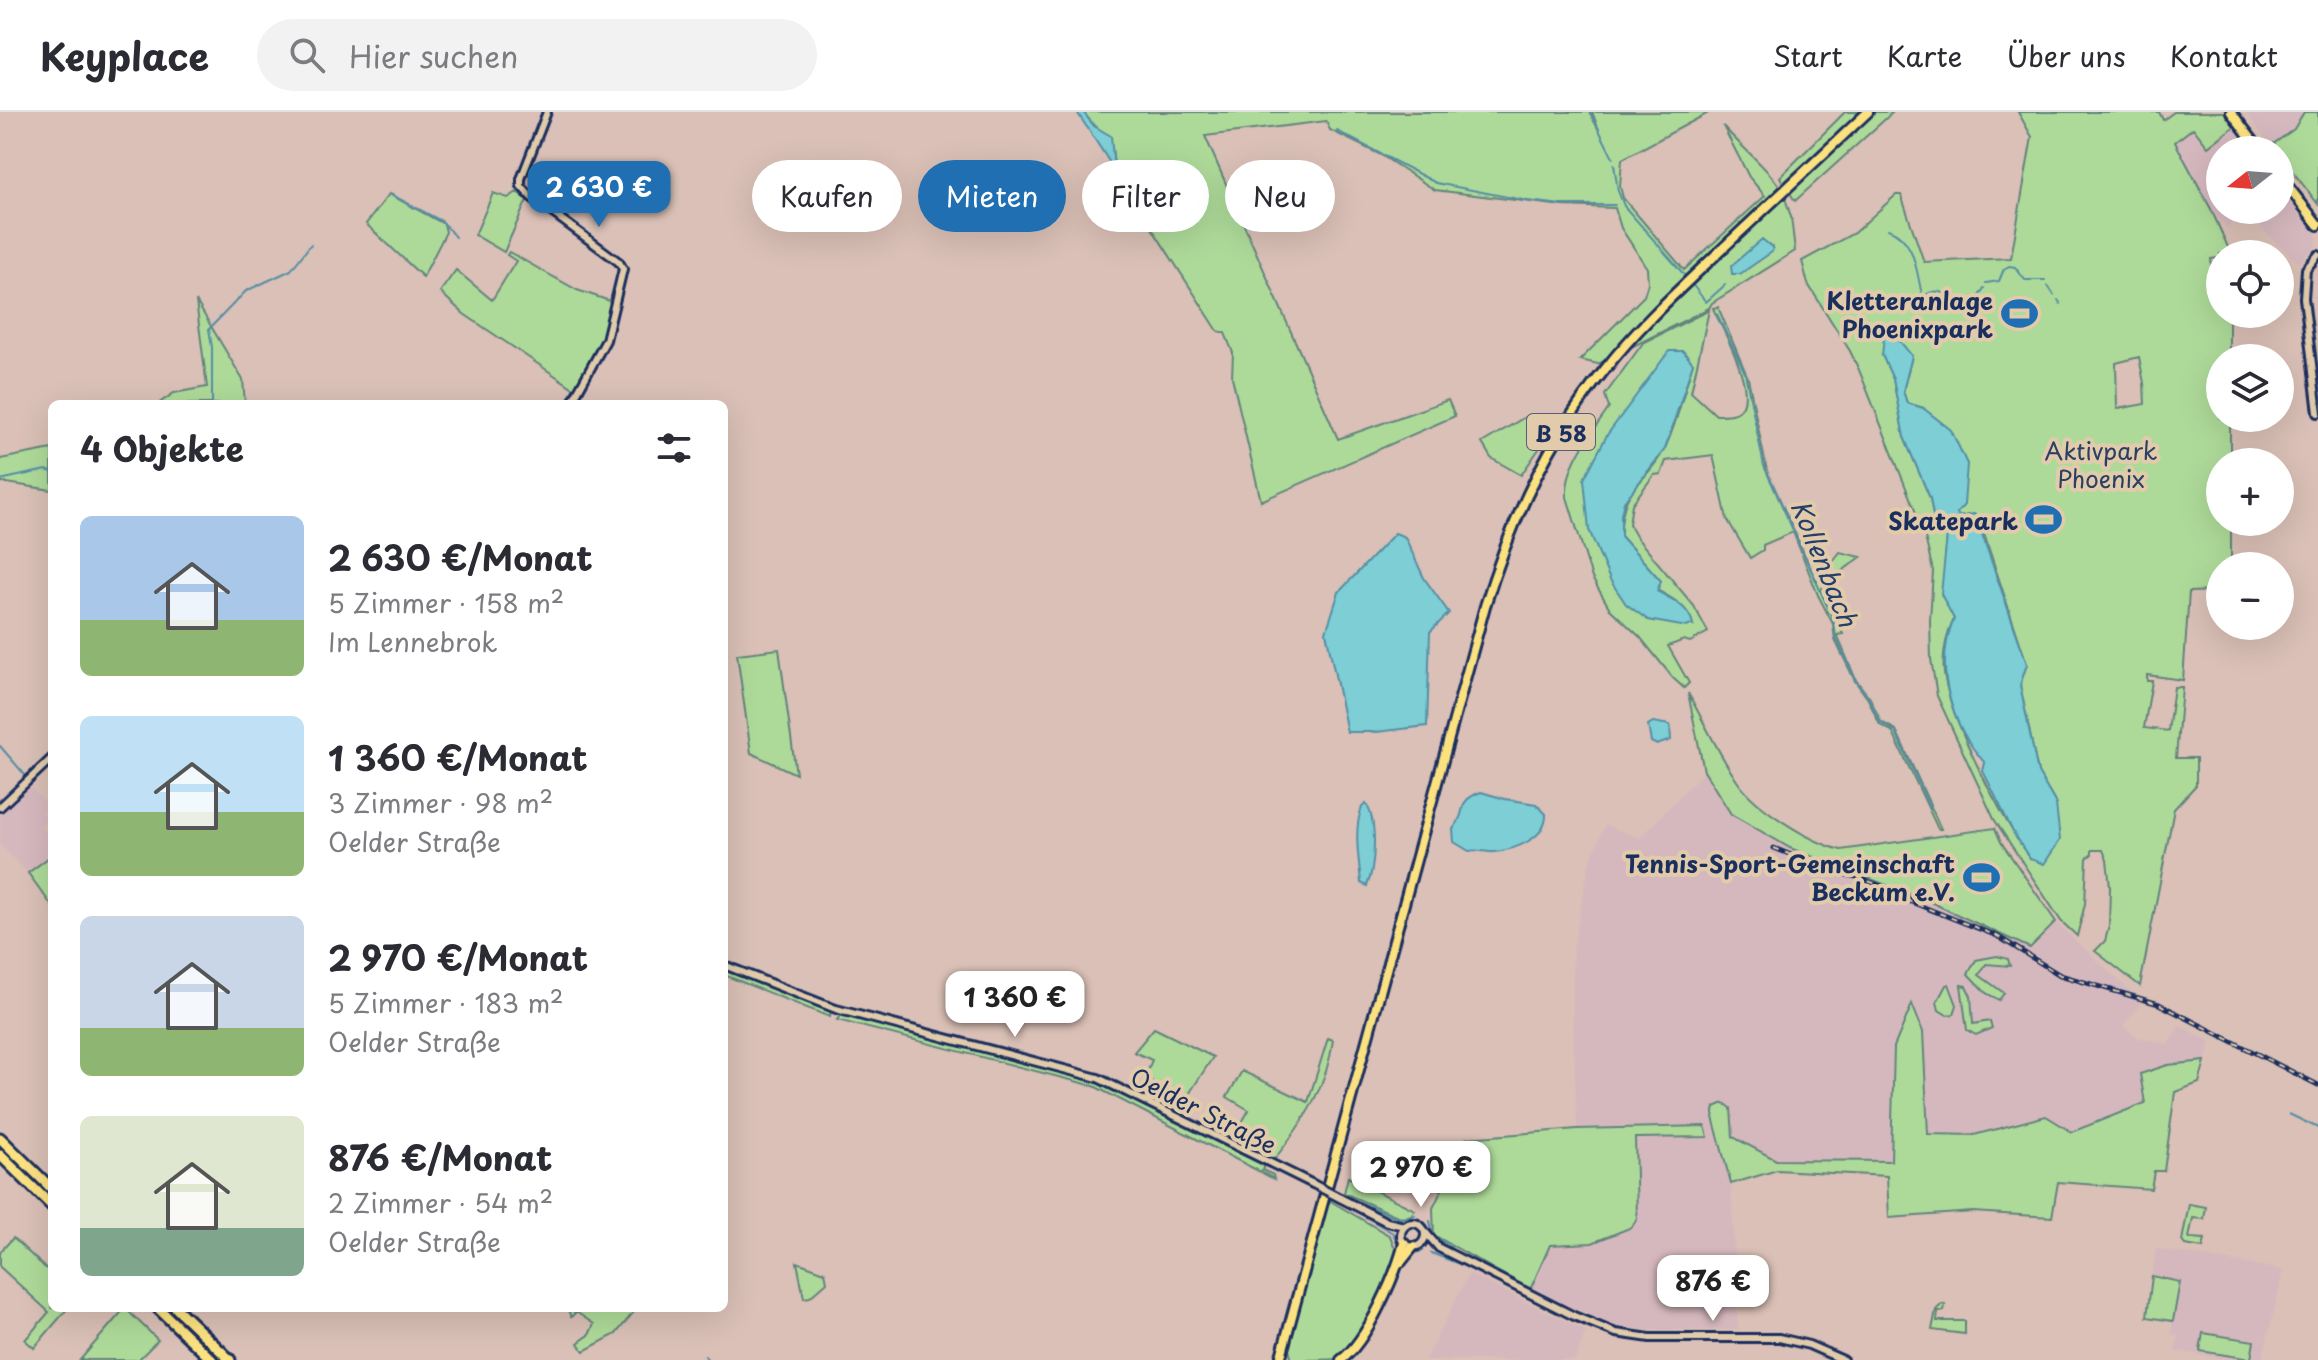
<!DOCTYPE html>
<html lang="de">
<head>
<meta charset="utf-8">
<style>
  body { margin:0; font-family:"Playpen Sans",sans-serif; background:#f2f2f3; color:#2b2b33; height:100vh; display:flex; flex-direction:column; font-size:30px; white-space:nowrap }
  * { box-sizing:border-box; margin:0 }
  p { font-size:26px; color:#7c7c81 }
  .icon { flex:none; width:44px; height:44px; fill:none; stroke:currentColor; stroke-width:2; stroke-linecap:round; stroke-linejoin:round }
  .map { position:relative; flex:1; overflow:hidden }
  .details { position:absolute; left:48px; top:288px; width:680px; height:912px; display:flex; flex-direction:column; background:#fff; border-radius:12px; box-shadow:0 8px 32px #0002 }
  .details>* { flex:none }
  .hud { position:absolute; left:752px; top:48px; width:760px; height:72px; display:flex; gap:16px }
  .needle { width:52px; rotate:253deg }
  .fabs { position:absolute; left:2206px; top:24px; display:grid; gap:16px }
  .fabs a { display:grid; place-items:center; width:88px; height:88px; border-radius:50%; background:#fff; box-shadow:0 8px 32px #0002; font-size:40px }
  .price { position:absolute; translate:-50% -68px; padding:0 18px; border-radius:16px; background:#fff; color:#222; font-size:26px; line-height:52px; filter:drop-shadow(0 2px 4px #0008) }
  .price::after { content:''; position:absolute; left:50%; top:48px; width:24px; height:18px; margin-left:-12px; background:inherit; clip-path:polygon(0 0,100% 0,50% 100%) }
  .price.current { background:#1f6fb2; color:#fff }
  ul { padding:0; list-style:none }
  li { display:flex; align-items:center; gap:24px; height:200px; padding:0 32px }
  li span { display:grid; place-items:center; flex:none; width:224px; height:160px; border-radius:12px; color:#555 }
  li>.icon { margin-inline-start:auto }
  span .icon { width:96px; height:96px; fill:#fffc; stroke-width:1 }
  li b { font-size:34px }
  h2 { display:flex; justify-content:space-between; align-items:center; height:96px; padding:0 32px; font-size:34px }
  .chip { padding:0 28px; border-radius:36px; background:#fff; box-shadow:0 8px 32px #0002; font-size:28px; line-height:72px }
  .chip.current { background:#1f6fb2; color:#fff }
  header { display:flex; align-items:center; gap:48px; box-sizing:border-box; height:112px; padding:0 40px; background:#fff; border-bottom:2px solid #e1e1e2 }
  header strong { font-size:38px }
  nav { display:flex; gap:44px; margin-inline-start:auto; font-size:28px }
  .search { width:560px; height:72px; background:#f2f2f3; display:flex; align-items:center; gap:20px; box-sizing:border-box; padding:0 28px; border-radius:44px; color:#7c7c81; font-size:30px }
  .map>svg:first-child { display:block }
  .built { fill:#d5b8be }
  .green { fill:#aeda99; stroke:#64847c; stroke-width:2; fill-rule:evenodd }
  .water { fill:#7dced5; stroke:#568ea5; stroke-width:2 }
  .lines { fill:none; stroke-linecap:round; stroke-linejoin:round }
  .stream { stroke:#568ea5; stroke-width:2 }
  .minor-casing { stroke:#1b2f5e; stroke-width:12 }
  .major-casing { stroke:#1b2f5e; stroke-width:14 }
  .highway-casing { stroke:#1b2f5e; stroke-width:15 }
  .minor { stroke:#e1cbab; stroke-width:6 }
  .major { stroke:#fbe180; stroke-width:8 }
  .highway { stroke:#fbe180; stroke-width:9 }
  .rail-casing { stroke:#1b2f5e; stroke-width:5 }
  .rail { stroke:#e1cbab; stroke-width:2; stroke-dasharray:6; stroke-linecap:butt }
  .minor-bridge-casing { stroke:#1b2f5e; stroke-width:12; stroke-linecap:butt }
  .minor-bridge { stroke:#e1cbab; stroke-width:6 }
  .labels { text-anchor:middle; dominant-baseline:central; stroke-width:8; stroke-linejoin:round; paint-order:stroke }
  .shield { fill:#e1cbab; stroke:#565e75; stroke-width:2 }
  .shield-label { font-size:22px; font-weight:bold; fill:#1b2f5e }
  .poi-label { font-size:24px; font-weight:bold; fill:#1b2f5e; stroke:#e1cbab; text-anchor:end }
  .park-label { font-size:24px; fill:#2a4064; stroke:#e1cbab }
  .street-label { font-size:24px; fill:#1b2f5e; stroke:#e1cbab }
  .water-label { font-size:26px; font-style:italic; fill:#253f6a; stroke:#e1cbab }
</style>
</head>
<body>
<header>
<strong>Keyplace</strong>
<div class="search"><svg class="icon" aria-label="search" viewBox="0 0 24 24"><circle cx="10" cy="10" r="6"/><path d="M15 15l6 6"/></svg>Hier suchen</div>
<nav><a>Start</a><a>Karte</a><a>Über uns</a><a>Kontakt</a></nav>
</header>
<div class="map">
<svg width="2318" height="1248" viewBox="0 0 2318 1248">
  <rect width="100%" height="100%" fill="#dac0b6"/>
  <filter id="ink" filterUnits="userSpaceOnUse"><feTurbulence type="fractalNoise" baseFrequency=".0125" numOctaves="2"/><feDisplacementMap in="SourceGraphic" scale="16" xChannelSelector="R" yChannelSelector="G"/><feConvolveMatrix kernelMatrix="1 2 1 2 8 2 1 2 1" color-interpolation-filters="sRGB"/></filter>
  <g filter="url(#ink)">
    <path class="built" d="M 2245,0 L 2318,0 L 2318,94 L 2280,45 L 2280,38 L 2275,38 Z
      M 2236,13 L 2255,38 L 2220,38 L 2220,98 L 2280,98 L 2280,71 L 2313,114 L 2317,125 L 2316,134 L 2299,151 L 2261,116 L 2249,98 L 2226,115 L 2211,97 L 2175,30 L 2193,16 L 2208,35 Z
      M 1704,659 L 1731,702 L 1790,736 L 1928,789 L 2033,837 L 2056,810 L 2142,890 L 2123,914 L 2137,925 L 2167,932 L 2180,914 L 2211,930 L 2205,949 L 2168,953 L 2140,962 L 2145,991 L 2072,1020 L 2046,1004 L 1974,1023 L 1928,1022 L 1923,921 L 1894,935 L 1892,1049 L 1776,1048 L 1733,1025 L 1713,1005 L 1731,1072 L 1738,1218 L 1645,1218 L 1610,1214 L 1530,1178 L 1550,1133 L 1592,1131 L 1637,1106 L 1635,1026 L 1707,1024 L 1704,1014 L 1577,1017 L 1573,908 L 1573,837 L 1589,752 L 1605,713 L 1640,726 Z
      M 28,673 L 48,693 L 41,700 L 47,707 L 40,714 L 52,729 L 52,743 L 28,761 L 0,733 L 0,702 Z
      M 2156,1137 L 2284,1158 L 2262,1248 L 2235,1248 L 2175,1239 L 2178,1224 L 2171,1221 L 2180,1170 L 2152,1164 Z
      M 1469,1162 L 1586,1219 L 1575,1248 L 1425,1248 Z"/>
    <path class="green" d="M 1083,0 L 1589,0 L 1600,20 L 1592,0 L 1710,0 L 1622,47 L 1620,74 L 1623,86 L 1684,158 L 1765,84 L 1749,65 L 1723,14 C 1741,35 1764,52 1780,75 L 1685,166 L 1691,173 L 1785,86 L 1791,105 L 1795,139 L 1712,191 L 1709,196 L 1598,252 L 1580,248 L 1644,184 L 1648,171 L 1647,156 L 1621,116 L 1615,96 L 1562,94 L 1435,78 L 1381,43 L 1330,18 L 1326,9 L 1205,24 L 1338,327 L 1448,288 L 1455,304 L 1261,389 L 1232,265 L 1233,241 L 1225,221 L 1218,219 L 1114,57 C 1112,14 1104,29 1083,0 Z
      M 1845,0 L 1860,0 L 1784,72 L 1780,65 Z
      M 1874,0 L 1893,0 L 1795,89 L 1790,81 Z
      M 2018,0 L 2159,0 L 2163,8 L 2174,0 L 2226,0 L 2236,13 L 2208,35 L 2193,16 L 2175,30 L 2211,97 L 2231,142 L 2220,142 L 2220,146 L 2211,147 L 2215,190 L 2220,191 L 2220,202 L 2229,202 L 2229,246 L 2220,246 L 2220,306 L 2230,306 L 2230,350 L 2220,350 L 2220,410 L 2231,410 L 2231,454 L 2220,454 L 2220,479 L 2189,480 L 2183,568 L 2147,563 L 2147,569 L 2152,569 L 2144,616 L 2168,619 L 2174,575 L 2182,575 L 2176,646 L 2196,646 L 2196,673 L 2174,697 L 2140,874 L 2095,839 L 2105,829 L 2109,814 L 2110,775 L 2107,748 L 2103,738 L 2092,738 L 2092,742 L 2087,746 L 2085,792 L 2077,824 L 2061,809 L 1994,707 L 1937,584 L 1931,547 L 1930,509 L 1933,459 L 1924,421 L 1859,258 L 1850,239 L 1808,172 L 1802,149 L 1854,121 L 1896,83 L 1901,83 L 1924,150 L 2011,146 L 2032,25 ZM 1882,243 L 1912,244 L 1903,279 L 1907,291 L 1924,296 L 1956,401 L 1959,405 L 1975,402 L 1982,416 L 2027,552 L 2020,573 L 2038,661 L 2056,692 L 2030,747 C 2002,705 1950,610 1944,561 C 1942,542 1946,524 1954,507 L 1942,481 L 1948,414 L 1934,409 L 1930,386 L 1904,325 L 1893,267 ZM 2139,245 L 2144,271 L 2145,292 L 2117,297 L 2116,251 Z
      M 2304,0 L 2318,0 L 2318,92 L 2280,43 L 2280,38 L 2276,38 L 2272,33 L 2294,17 Z
      M 517,80 L 527,88 L 504,140 L 475,123 L 493,81 L 508,86 Z
      M 389,82 L 444,112 L 446,120 L 423,165 L 366,112 Z
      M 509,140 L 577,178 L 613,190 L 603,227 L 575,277 L 464,202 L 440,180 L 456,158 L 492,188 L 516,149 L 507,143 Z
      M 196,189 L 243,268 L 245,292 L 158,292 L 174,281 L 207,275 Z
      M 1718,195 L 1748,266 L 1767,359 L 1817,470 L 1840,440 L 1861,445 L 1826,471 L 1821,478 L 1843,522 L 1837,523 L 1856,568 L 1870,586 L 1881,610 L 1896,618 L 1941,717 L 1938,717 L 1892,619 L 1880,613 L 1868,587 L 1855,569 L 1835,528 L 1833,512 L 1818,483 L 1793,420 L 1763,433 L 1763,438 L 1750,446 L 1727,407 L 1713,343 L 1666,349 L 1661,362 L 1654,363 L 1632,392 L 1629,412 L 1637,426 L 1694,494 L 1708,520 L 1690,530 L 1684,528 L 1668,534 L 1689,571 L 1684,576 L 1673,566 L 1640,525 L 1610,497 L 1592,466 L 1567,385 C 1565,351 1591,323 1609,296 L 1605,283 L 1643,231 L 1709,198 L 1691,280 L 1716,303 C 1722,303 1730,303 1735,301 C 1764,290 1721,215 1713,196 ZM 1693,251 C 1684,278 1677,312 1665,336 C 1645,375 1620,372 1621,424 L 1661,469 L 1657,478 C 1672,486 1689,495 1693,513 L 1589,418 Z
      M 1525,305 L 1541,334 L 1521,363 L 1491,346 L 1482,331 Z
      M 52,337 L 52,378 L 0,370 L 0,347 Z
      M 779,537 L 796,662 L 751,641 L 737,542 Z
      M 1688,581 C 1704,610 1719,642 1737,669 C 1755,696 1810,730 1841,738 L 1995,716 L 2001,730 L 2056,810 L 2030,836 L 1928,789 L 1790,736 L 1731,702 L 1704,659 Z
      M 52,743 L 52,794 L 28,761 Z
      M 1997,844 L 2008,847 L 2010,854 L 1986,852 L 1979,863 L 2004,881 L 1999,888 L 1986,881 L 1968,862 L 1976,848 Z
      M 724,855 L 831,898 L 830,905 L 724,863 Z
      M 1949,872 L 1957,893 L 1954,902 L 1947,903 L 1939,898 L 1937,890 L 1946,873 Z
      M 1961,873 L 1966,874 L 1971,884 L 1973,912 L 1990,909 L 1992,916 L 1976,923 L 1967,918 Z
      M 1912,892 L 1923,920 L 1928,1022 L 1974,1023 L 2046,1004 L 2072,1020 L 2145,991 L 2140,962 L 2168,953 L 2205,949 L 2199,971 L 2175,980 L 2164,1059 L 2154,1059 L 2151,1077 L 2058,1070 L 2052,1105 L 1973,1100 L 1889,1106 L 1887,1064 L 1777,1058 L 1731,1072 L 1713,1005 L 1715,995 L 1724,991 L 1731,996 L 1733,1025 L 1776,1048 L 1891,1049 L 1894,935 Z
      M 842,901 L 1096,967 L 1265,1052 L 1262,1058 L 1273,1063 L 1274,1067 L 1094,974 L 837,908 Z
      M 1154,916 L 1213,945 L 1178,999 L 1147,983 L 1154,971 L 1145,965 L 1152,948 L 1134,940 Z
      M 1328,926 L 1333,928 C 1327,976 1302,1012 1273,1049 L 1232,1028 L 1249,998 L 1227,985 L 1242,959 L 1308,990 Z
      M 1705,1014 L 1708,1025 L 1635,1026 L 1637,1106 L 1632,1115 L 1592,1131 L 1550,1133 L 1530,1178 L 1434,1123 L 1433,1096 L 1467,1026 L 1577,1017 Z
      M 1348,1065 L 1415,1098 L 1411,1103 L 1402,1106 L 1344,1081 Z
      M 1327,1087 L 1390,1124 L 1397,1141 C 1389,1167 1362,1237 1336,1247 C 1324,1248 1305,1248 1292,1248 L 1289,1238 Z
      M 2189,1092 L 2206,1095 L 2204,1107 L 2193,1106 L 2189,1126 L 2205,1127 L 2203,1136 L 2185,1133 L 2182,1129 Z
      M 13,1126 L 52,1162 L 52,1196 L 68,1196 L 34,1236 L 25,1228 L 49,1200 L 0,1155 L 0,1140 Z
      M 797,1150 L 825,1160 L 827,1170 L 810,1185 L 804,1186 Z
      M 2152,1164 L 2180,1170 L 2173,1209 L 2147,1205 Z
      M 1942,1192 L 1945,1193 L 1944,1199 L 1938,1199 L 1937,1209 L 1965,1209 L 1965,1222 L 1932,1218 L 1936,1198 Z
      M 125,1196 L 158,1228 L 138,1248 L 80,1248 Z
      M 567,1196 L 637,1196 L 616,1222 L 584,1239 L 578,1231 L 589,1223 L 594,1212 L 576,1200 L 571,1205 Z
      M 2203,1221 L 2254,1229 L 2251,1247 L 2200,1239 Z"/>
    <path class="water" d="M 1077,0 L 1083,0 L 1094,14 L 1111,24 L 1114,57 Z
      M 1762,127 L 1773,136 L 1772,140 L 1740,162 L 1732,162 L 1731,154 Z
      M 1888,221 L 1899,228 L 1912,244 L 1903,279 L 1907,291 L 1923,296 L 1951,318 L 1967,352 L 1964,393 L 1957,401 L 1959,405 L 1975,402 L 2027,552 L 2020,573 L 2038,661 L 2056,692 L 2060,728 L 2044,752 L 2030,747 L 2015,724 L 1983,659 L 1985,651 C 1951,614 1933,555 1954,507 L 1941,482 L 1948,414 L 1934,409 L 1930,386 L 1904,325 L 1893,267 L 1882,243 L 1884,225 Z
      M 1669,239 L 1683,239 L 1693,251 L 1665,337 L 1624,390 L 1621,402 L 1621,424 L 1661,469 L 1657,479 C 1672,487 1689,495 1693,512 L 1687,515 L 1648,508 L 1626,492 L 1610,468 L 1589,418 L 1584,367 L 1607,323 Z
      M 1395,421 L 1405,425 L 1424,466 L 1449,501 L 1430,520 L 1427,614 L 1376,620 L 1347,620 L 1326,520 L 1339,480 Z
      M 1653,610 L 1670,613 L 1671,628 L 1657,633 L 1651,630 L 1648,613 Z
      M 1481,680 L 1505,687 L 1536,692 L 1546,702 C 1547,726 1515,738 1494,740 C 1486,741 1478,737 1469,739 L 1454,730 L 1453,717 C 1469,699 1454,690 1481,680 Z
      M 1366,692 C 1378,709 1375,756 1367,774 L 1361,771 C 1359,746 1353,719 1362,695 Z"/>
    <g class="lines">
      <path class="stream" d="M 1590,0 L 1613,46
        M 1337,19 L 1436,71 L 1528,89 L 1562,93 L 1615,93
        M 1614,52 L 1618,79 L 1624,94 L 1687,166
        M 390,82 L 443,110 L 455,125
        M 1888,117 C 1915,127 1916,157 1922,183
        M 1691,171 L 1706,190 L 1725,173
        M 1986,171 L 1999,169 L 2004,157 L 2009,154 L 2015,155 L 2025,168 L 2045,168
        M 2048,174 L 2054,183
        M 2058,188 L 2061,192
        M 1898,190 L 1906,195 C 1926,187 1928,171 1952,185
        M 1975,191 L 1984,176
        M 1717,202 L 1745,261 L 1764,354 L 1834,509 L 1836,526 L 1855,568 L 1869,586 L 1881,611 L 1895,619 L 1931,698
        M 212,292 L 212,235 L 209,217 L 246,179 L 291,158 L 311,132
        M 0,368 L 46,358 L 52,360
        M 0,634 L 25,663
        M 2289,1002 L 2318,1016
        M 1345,1084 L 1400,1107 L 1415,1103
        M 1350,1096 L 1393,1121 L 1398,1133
        M 1430,1109 L 1433,1124
        M 1439,1127 L 1455,1139 L 1514,1168
        M 1414,1141 L 1423,1139
        M 1431,1141 L 1467,1155
        M 705,1244 L 708,1248"/>
      <defs>
        <path id="minor" d="M 547,0 L 521,67 L 521,74 L 531,85 L 619,150 L 623,157 L 606,228 L 571,292
          M 2318,143 L 2306,157 L 2304,186 L 2318,301
          M 0,695 L 52,646
          M 724,853 L 836,897 L 1098,966 L 1313,1072
          M 1340,1086 L 1387,1110 L 1404,1114
          M1401 1123a12 12 0 1 1 24 0a12 12 0 1 1-24 0Z
          M 1426,1121 L 1439,1136 L 1574,1204 L 1616,1221 L 1650,1226 L 1779,1226 L 1809,1233 L 1843,1248"/>
        <path id="major" d="M 2231,0 L 2260,38
          M 2280,64 L 2318,113
          M 1401,1150 L 1413,1135
          M 1280,1248 L 1485,494 C 1511,409 1549,326 1606,256 C 1640,213 1681,176 1721,138 C 1770,92 1819,46 1868,0
          M 1341,1248 C 1367,1230 1396,1162 1404,1131"/>
        <path id="highway" d="M 0,1026 L 52,1077
          M 0,1043 L 52,1094
          M 158,1196 L 212,1248
          M 176,1196 L 230,1248"/>
      </defs>
      <use href="#minor" class="minor-casing"/>
      <use href="#major" class="major-casing"/>
      <use href="#highway" class="highway-casing"/>
      <use href="#minor" class="minor"/>
      <use href="#major" class="major"/>
      <use href="#highway" class="highway"/>
      <defs>
        <path id="rail" d="M 1774,736 L 1841,763
          M 1834,760 L 1857,765 L 1918,787
          M 1906,788 L 1997,824 L 2060,863 L 2159,892 L 2318,973"/>
      </defs>
      <use href="#rail" class="rail-casing"/>
      <use href="#rail" class="rail"/>
      <defs>
        <path id="minor-bridge" d="M 1313,1072 L 1340,1086"/>
      </defs>
      <use href="#minor-bridge" class="minor-bridge-casing"/>
      <use href="#minor-bridge" class="minor-bridge"/>
    </g>
  </g>
  <defs>
    <symbol id="stadium-bare" viewBox="-9 -9 18 18"><path d="M0-5a6.5 5 0 1 0 0 10a6.5 5 0 1 0 0-10ZM-3.5-1.8h7v3.6h-7Z" fill="#1f6fb2" stroke="#e1cbab" stroke-width="2.5" paint-order="stroke"/></symbol>
  </defs>
  <g fill-rule="evenodd">
    <use href="#stadium-bare" x="1994" y="176" width="51" height="51"/>
    <use href="#stadium-bare" x="2018" y="382" width="51" height="51"/>
    <use href="#stadium-bare" x="1956" y="740" width="51" height="51"/>
  </g>
  <g class="labels">
    <rect class="shield" x="1527" y="302" width="68" height="36" rx="6"/>
    <g class="shield-label">
      <text x="1561" y="320">B 58</text>
    </g>
    <g class="poi-label">
      <text x="1993" y="188">Kletteranlage<tspan x="1993" dy="28">Phoenixpark</tspan></text>
      <text x="2018" y="408">Skatepark</text>
      <text x="1955" y="751">Tennis-Sport-Gemeinschaft<tspan x="1955" dy="28">Beckum e.V.</tspan></text>
    </g>
    <g class="park-label">
      <text x="2101" y="338">Aktivpark<tspan x="2101" dy="28">Phoenix</tspan></text>
    </g>
    <g class="street-label">
      <text transform="translate(1204 998) rotate(27)">Oelder Straße</text>
    </g>
    <g class="water-label">
      <text transform="translate(1825 451) rotate(68)">Kollenbach</text>
    </g>
  </g>
</svg>
<div class="fabs">
<a><svg class="needle" viewBox="-14 -14 28 28"><path d="M0-13l5 13h-10z" fill="#e53935"/><path d="M0 13l5-13h-10z" fill="#7c7c81"/></svg></a>
<a><svg class="icon" aria-label="locate" viewBox="0 0 24 24"><circle cx="12" cy="12" r="6"/><path d="M12 2v4M12 18v4M2 12h4M18 12h4"/></svg></a>
<a><svg class="icon" aria-label="layers" viewBox="0 0 24 24"><path d="M12 4l9 5-9 5-9-5zM3 14l9 5 9-5"/></svg></a>
<a>+</a>
<a>−</a>
</div>
<b class="price current" style="left:599px;top:117px">2 630 €</b>
<b class="price" style="left:1015px;top:927px">1 360 €</b>
<b class="price" style="left:1421px;top:1097px">2 970 €</b>
<b class="price" style="left:1713px;top:1211px">876 €</b>
<div class="hud">
<a class="chip">Kaufen</a>
<a class="chip current">Mieten</a>
<a class="chip">Filter</a>
<a class="chip">Neu</a>
</div>
<section class="details">
<h2>4 Objekte<svg class="icon" aria-label="filters" viewBox="0 0 24 24"><path d="M4 7h16M4 17h16"/><circle cx="9" cy="7" r="2"/><circle cx="15" cy="17" r="2"/></svg></h2>
<ul>
<li><span style="background:linear-gradient(#a9c7e8 65%,#8fb573 0)"><svg class="icon" aria-label="home" viewBox="0 0 24 24"><path d="M3 11l9-7 9 7M6 9v11h12V9"/></svg></span><div><b>2 630 €/Monat</b><p>5 Zimmer · 158 m²</p><p>Im Lennebrok</p></div></li>
<li><span style="background:linear-gradient(#bfe0f5 60%,#8fb573 0)"><svg class="icon" aria-label="home" viewBox="0 0 24 24"><path d="M3 11l9-7 9 7M6 9v11h12V9"/></svg></span><div><b>1 360 €/Monat</b><p>3 Zimmer · 98 m²</p><p>Oelder Straße</p></div></li>
<li><span style="background:linear-gradient(#c9d6e8 70%,#8fb573 0)"><svg class="icon" aria-label="home" viewBox="0 0 24 24"><path d="M3 11l9-7 9 7M6 9v11h12V9"/></svg></span><div><b>2 970 €/Monat</b><p>5 Zimmer · 183 m²</p><p>Oelder Straße</p></div></li>
<li><span style="background:linear-gradient(#dfe7d0 70%,#7fa58c 0)"><svg class="icon" aria-label="home" viewBox="0 0 24 24"><path d="M3 11l9-7 9 7M6 9v11h12V9"/></svg></span><div><b>876 €/Monat</b><p>2 Zimmer · 54 m²</p><p>Oelder Straße</p></div></li>
</ul>
</section>
</div>
</body>
</html>
